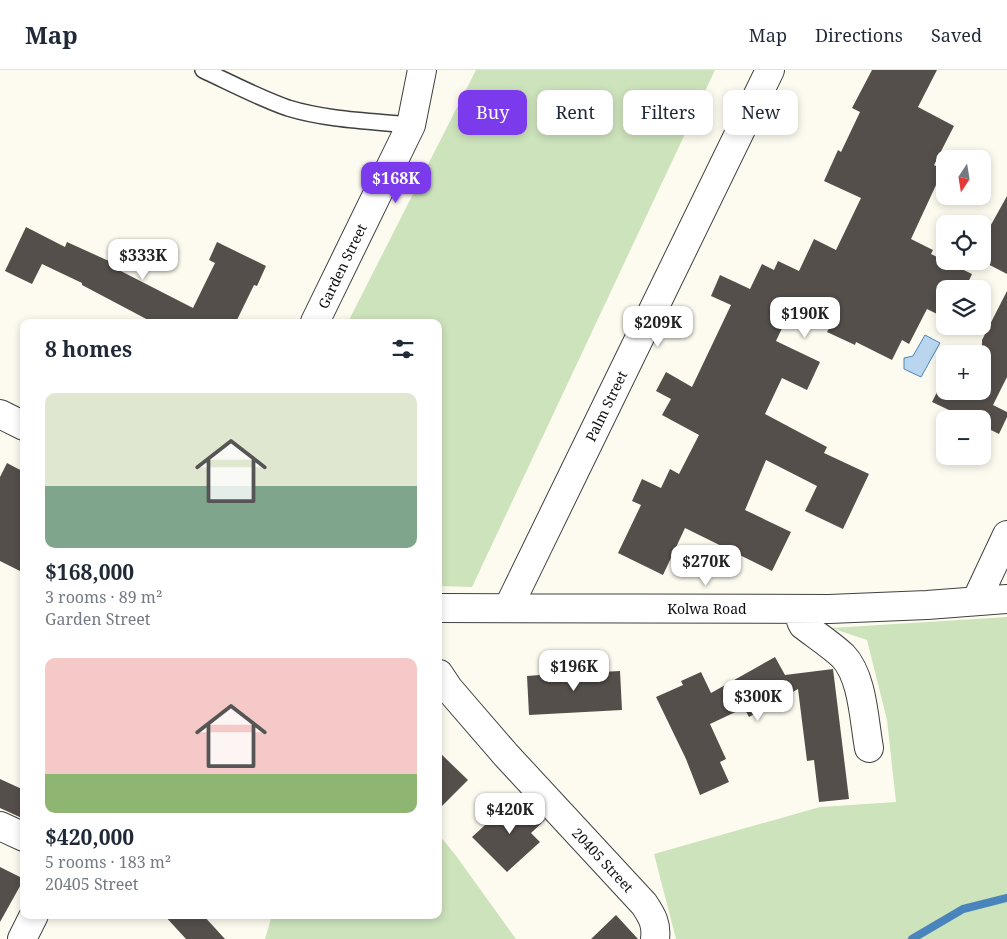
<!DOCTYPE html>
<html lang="en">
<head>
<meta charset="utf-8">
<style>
  body { margin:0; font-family:"Noto Serif",serif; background:#f6f6f7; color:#1f2937; height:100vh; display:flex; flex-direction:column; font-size:19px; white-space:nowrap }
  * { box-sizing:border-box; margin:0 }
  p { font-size:16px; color:#747a83 }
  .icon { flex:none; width:28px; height:28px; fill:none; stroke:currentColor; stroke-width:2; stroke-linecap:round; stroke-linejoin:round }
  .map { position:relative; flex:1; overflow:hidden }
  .panel { position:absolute; left:20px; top:249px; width:422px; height:600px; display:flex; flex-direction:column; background:#fff; border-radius:10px; box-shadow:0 2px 8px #0003 }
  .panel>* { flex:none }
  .top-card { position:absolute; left:458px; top:20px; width:474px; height:45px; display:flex; gap:10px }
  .needle { width:32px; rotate:192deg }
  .buttons { position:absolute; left:936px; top:80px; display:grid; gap:10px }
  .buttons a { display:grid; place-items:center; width:55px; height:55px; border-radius:10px; background:#fff; box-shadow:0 2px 8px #0003; font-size:25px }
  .price { position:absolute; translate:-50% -42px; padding:0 11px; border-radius:10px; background:#fff; color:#222; font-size:16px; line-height:32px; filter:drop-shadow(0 1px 2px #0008) }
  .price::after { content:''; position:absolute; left:50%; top:30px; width:15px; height:11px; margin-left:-8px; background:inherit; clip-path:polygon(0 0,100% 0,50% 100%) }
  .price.selected { background:#7c3aed; color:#fff }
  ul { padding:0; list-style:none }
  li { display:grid; align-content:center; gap:10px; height:265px; padding:0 25px }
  li span { display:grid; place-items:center; height:155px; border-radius:10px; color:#555 }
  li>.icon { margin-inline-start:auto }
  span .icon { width:90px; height:90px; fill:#fffc; stroke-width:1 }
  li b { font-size:21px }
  h2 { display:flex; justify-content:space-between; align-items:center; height:60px; padding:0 25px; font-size:21px }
  .tag { padding:0 18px; border-radius:10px; background:#fff; box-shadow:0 2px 8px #0003; font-size:18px; line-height:45px }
  .tag.selected { background:#7c3aed; color:#fff }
  header { display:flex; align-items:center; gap:30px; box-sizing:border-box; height:70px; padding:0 25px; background:#fff; border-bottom:1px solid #e0e1e3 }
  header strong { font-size:24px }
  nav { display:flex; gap:28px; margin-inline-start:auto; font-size:18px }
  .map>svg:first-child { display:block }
  .green { fill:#cde3bc }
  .water { fill:#b9d6ee; stroke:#4985bc }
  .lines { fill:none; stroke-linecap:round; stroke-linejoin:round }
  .stream { stroke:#4985bc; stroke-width:8 }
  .building { fill:#544f4b }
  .service-casing { stroke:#404040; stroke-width:18 }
  .minor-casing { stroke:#404040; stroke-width:30 }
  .service { stroke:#fff; stroke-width:15 }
  .minor { stroke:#fff; stroke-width:28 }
  .labels { text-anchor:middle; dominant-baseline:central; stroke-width:5; stroke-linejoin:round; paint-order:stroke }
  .street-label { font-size:14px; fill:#0d0d0d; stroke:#fff }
</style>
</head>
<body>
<header>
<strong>Map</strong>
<nav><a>Map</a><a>Directions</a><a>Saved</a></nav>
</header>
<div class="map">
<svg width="1007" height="869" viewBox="0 0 1007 869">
  <rect width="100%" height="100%" fill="#fdfbef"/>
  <path class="green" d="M 476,0 L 715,0 L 472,517 L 439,516 L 439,252 L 348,252 Z
    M 1007,547 L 1007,869 L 676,869 L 654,784 L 820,737 L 896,732 L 887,650 L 867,570 L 831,558 Z
    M 439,765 L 454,783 L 516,869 L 265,869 L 272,845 L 439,845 Z"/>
  <path class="water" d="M 925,265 L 940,273 L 921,307 L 904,299 L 904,288 L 913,286 Z"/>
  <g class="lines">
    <path class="stream" d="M 912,869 L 963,839 L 1007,828"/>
  </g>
  <path class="building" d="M 872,0 L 937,0 L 918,37 L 954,56 L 934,95 L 943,100 L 911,169 L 933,180 L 931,184 L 972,204 L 965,219 L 945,219 L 945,248 L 927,239 L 909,274 L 902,270 L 892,290 L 856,272 L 855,275 L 827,262 L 831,255 L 792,237 L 776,271 L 820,292 L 807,320 L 782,308 L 765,344 L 827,377 L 824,383 L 869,404 L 843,459 L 805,441 L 817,416 L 766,390 L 745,440 L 791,462 L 772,501 L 685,458 L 663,505 L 618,483 L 641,435 L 632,431 L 642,409 L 661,418 L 670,399 L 679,404 L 699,365 L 662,345 L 671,329 L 656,321 L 666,302 L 692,317 L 731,235 L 711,226 L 720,205 L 750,219 L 762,194 L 774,200 L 778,191 L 799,201 L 814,169 L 836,180 L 861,128 L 824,111 L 838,80 L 841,82 L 860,42 L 852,38 Z
    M 1007,126 L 1007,204 L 982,191 L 982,171 Z
    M 26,157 L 65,177 L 67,172 L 111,192 L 109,195 L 193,238 L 215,193 L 209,190 L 217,172 L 266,196 L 257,216 L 254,215 L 236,252 L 152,252 L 82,215 L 82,213 L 42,194 L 32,214 L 5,201 Z
    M 1007,221 L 1007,307 L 993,335 L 1007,342 L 1007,347 L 999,364 L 983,356 L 982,358 L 982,349 L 968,349 L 932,332 L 943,310 L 945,311 L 945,321 L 968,321 L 982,328 L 982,270 Z
    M 7,393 L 24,402 L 24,503 L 0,491 L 0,407 Z
    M 775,587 L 785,605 L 833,599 L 849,729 L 819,732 L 814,690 L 807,691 L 798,619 L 749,647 L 744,638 L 710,654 L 726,689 L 720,692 L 729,712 L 700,725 L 686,689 L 656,627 L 683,615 L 681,611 L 701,602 L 711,623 Z
    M 581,598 L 581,603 L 620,601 L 622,640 L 529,645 L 527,606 L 553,604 L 552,600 Z
    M 439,682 L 468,710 L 439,739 Z
    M 0,709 L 24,720 L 24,749 L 0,738 Z
    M 528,732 L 545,750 L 531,763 L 540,772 L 507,802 L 472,767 L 508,734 L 516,743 Z
    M 0,797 L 24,809 L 0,852 Z
    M 164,845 L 203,845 L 225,869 L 186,869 Z
    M 616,845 L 638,869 L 591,869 Z"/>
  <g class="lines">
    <defs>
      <path id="service" d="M 203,0 C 231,13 259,28 288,38 C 327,50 370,51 411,55"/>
      <path id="minor" d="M 315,252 L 411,55 L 422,0
        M 0,344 L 24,356
        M 976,531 L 1007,465
        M 439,538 L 829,539 L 927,535 L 1007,529
        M 508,538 L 770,0
        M 801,539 L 801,551 L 803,555 C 816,565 831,575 843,586 C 863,607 864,651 869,678
        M 439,604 L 449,619 L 506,685 L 644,834 C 652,846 657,854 655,869
        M 0,756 L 24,767
        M 22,869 L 34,845"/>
    </defs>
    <use href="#service" class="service-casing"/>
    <use href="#minor" class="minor-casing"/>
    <use href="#service" class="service"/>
    <use href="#minor" class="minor"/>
  </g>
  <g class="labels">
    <g class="street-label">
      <text transform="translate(342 196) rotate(-64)">Garden Street</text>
      <text transform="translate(606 336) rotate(-64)">Palm Street</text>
      <text x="707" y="538">Kolwa Road</text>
      <text transform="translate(603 790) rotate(47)">20405 Street</text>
    </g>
  </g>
</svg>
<div class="buttons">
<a><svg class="needle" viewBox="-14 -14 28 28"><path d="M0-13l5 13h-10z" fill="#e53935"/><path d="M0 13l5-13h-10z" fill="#747a83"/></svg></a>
<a><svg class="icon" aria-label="locate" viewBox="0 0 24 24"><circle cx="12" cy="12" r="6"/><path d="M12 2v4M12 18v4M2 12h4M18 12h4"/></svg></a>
<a><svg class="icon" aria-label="layers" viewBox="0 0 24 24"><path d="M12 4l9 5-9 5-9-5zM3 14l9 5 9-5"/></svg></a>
<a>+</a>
<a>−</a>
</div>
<b class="price selected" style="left:396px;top:134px">$168K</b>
<b class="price" style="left:143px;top:211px">$333K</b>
<b class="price" style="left:805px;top:269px">$190K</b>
<b class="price" style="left:658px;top:278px">$209K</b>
<b class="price" style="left:706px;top:517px">$270K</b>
<b class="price" style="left:574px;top:622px">$196K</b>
<b class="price" style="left:758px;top:652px">$300K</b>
<b class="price" style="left:510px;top:765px">$420K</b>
<div class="top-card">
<a class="tag selected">Buy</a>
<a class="tag">Rent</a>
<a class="tag">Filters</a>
<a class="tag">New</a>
</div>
<section class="panel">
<h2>8 homes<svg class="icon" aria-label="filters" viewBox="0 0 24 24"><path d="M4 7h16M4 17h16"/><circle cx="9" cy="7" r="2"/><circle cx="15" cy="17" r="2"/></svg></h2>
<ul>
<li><span style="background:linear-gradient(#dfe7d0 60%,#7fa58c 0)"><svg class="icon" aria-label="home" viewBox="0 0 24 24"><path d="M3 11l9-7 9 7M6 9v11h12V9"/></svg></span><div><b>$168,000</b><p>3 rooms · 89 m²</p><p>Garden Street</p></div></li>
<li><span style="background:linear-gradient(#f6c9c9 75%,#8fb573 0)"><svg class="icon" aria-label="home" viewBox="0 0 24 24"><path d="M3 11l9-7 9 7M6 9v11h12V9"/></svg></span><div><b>$420,000</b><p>5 rooms · 183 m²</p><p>20405 Street</p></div></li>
</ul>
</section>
</div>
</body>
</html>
